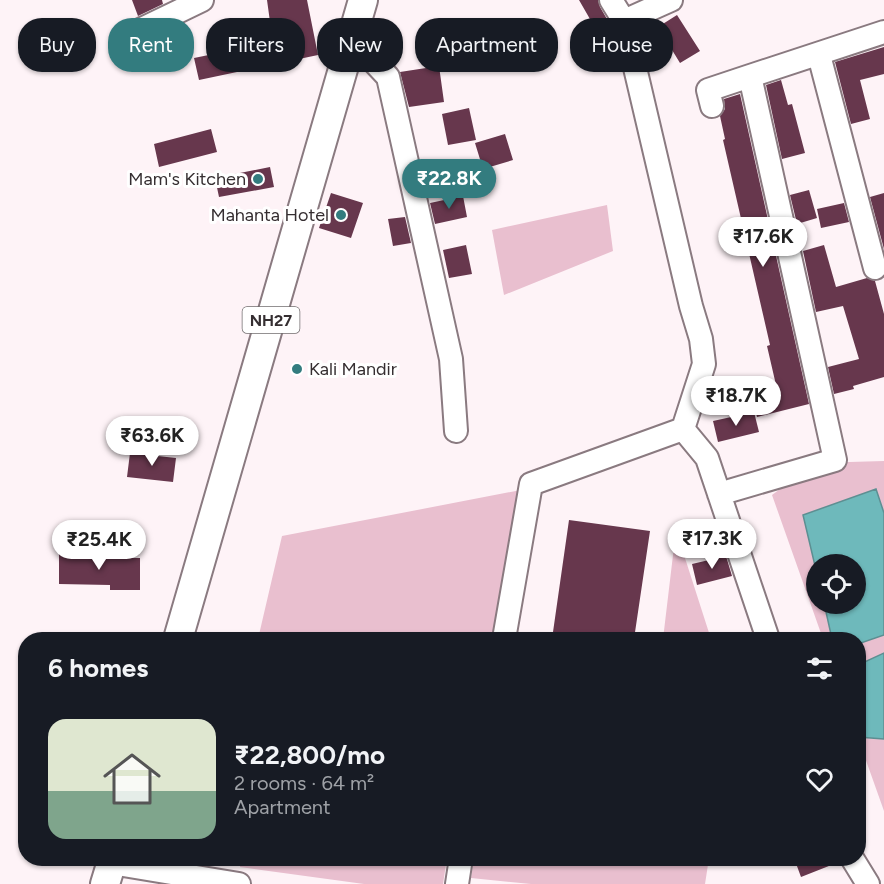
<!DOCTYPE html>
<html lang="en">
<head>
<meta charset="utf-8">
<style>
  body { margin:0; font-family:Figtree,sans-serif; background:#242831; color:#f1f3f6; height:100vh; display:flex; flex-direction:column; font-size:22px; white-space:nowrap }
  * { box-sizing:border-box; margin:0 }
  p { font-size:20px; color:#9ea1a6 }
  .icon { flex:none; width:33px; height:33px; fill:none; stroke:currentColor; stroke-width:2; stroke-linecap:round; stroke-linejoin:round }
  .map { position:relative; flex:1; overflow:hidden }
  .details { position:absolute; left:18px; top:632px; width:848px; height:234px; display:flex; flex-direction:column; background:#171b24; border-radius:24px; box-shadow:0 2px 4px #0004 }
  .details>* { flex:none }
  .banner { position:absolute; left:18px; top:18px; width:849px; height:54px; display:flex; gap:12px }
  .buttons { position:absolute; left:806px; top:554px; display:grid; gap:12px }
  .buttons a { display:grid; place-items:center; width:60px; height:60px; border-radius:50%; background:#171b24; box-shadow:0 2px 4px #0004; font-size:30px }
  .price { position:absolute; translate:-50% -51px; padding:0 14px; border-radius:21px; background:#fff; color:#222; font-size:20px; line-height:39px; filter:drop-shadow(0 2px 3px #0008) }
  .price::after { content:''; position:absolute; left:50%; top:36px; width:18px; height:14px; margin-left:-9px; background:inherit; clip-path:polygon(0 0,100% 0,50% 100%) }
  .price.selected { background:#337c7f; color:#fff }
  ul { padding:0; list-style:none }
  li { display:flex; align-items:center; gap:18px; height:150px; padding:0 30px }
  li+li { border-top:2px solid #363941 }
  li span { display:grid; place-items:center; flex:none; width:168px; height:120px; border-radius:18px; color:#555 }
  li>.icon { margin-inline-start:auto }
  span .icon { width:72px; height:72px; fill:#fffc; stroke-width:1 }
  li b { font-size:26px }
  h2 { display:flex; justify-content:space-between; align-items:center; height:72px; padding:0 30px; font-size:26px }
  .tag { padding:0 21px; border-radius:24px; background:#171b24; box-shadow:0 2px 4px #0004; font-size:21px; line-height:54px }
  .tag.selected { background:#337c7f; color:#fff }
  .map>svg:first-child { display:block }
  .green { fill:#e9bfcf; fill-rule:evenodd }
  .water { fill:#6eb9bb; stroke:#5d8f92; stroke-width:1.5 }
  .building { fill:#67374d }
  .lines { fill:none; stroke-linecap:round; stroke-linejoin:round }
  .minor-casing { stroke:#8a7a80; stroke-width:26 }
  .major-casing { stroke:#8a7a80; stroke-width:32 }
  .minor { stroke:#fff; stroke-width:22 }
  .major { stroke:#fff; stroke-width:28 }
  .poi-dot { fill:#337c7f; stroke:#fff; stroke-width:2 }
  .labels { text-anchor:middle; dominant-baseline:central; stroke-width:6; stroke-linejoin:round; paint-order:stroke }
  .shield { fill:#fff; stroke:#726d6f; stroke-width:1.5 }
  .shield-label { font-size:16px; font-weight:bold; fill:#352e31 }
  .poi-label { font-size:18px; fill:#352e31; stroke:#fff; text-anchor:end }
</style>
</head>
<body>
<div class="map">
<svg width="884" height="884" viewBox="0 0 884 884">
  <rect width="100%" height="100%" fill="#fef3f7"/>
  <path class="green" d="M 607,205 L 613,251 L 504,295 L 492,230 Z
    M 884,461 L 884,811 L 858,738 L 858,639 L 823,639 L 772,495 L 815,463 ZM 816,564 L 855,564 L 855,603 L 816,603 Z
    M 521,490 L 496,639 L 258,639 L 282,536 Z
    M 676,530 L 711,639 L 663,639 Z
    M 241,858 L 447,858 L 443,884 L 364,884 L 240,867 Z
    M 474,858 L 709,858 L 705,884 L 531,884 L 471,878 Z"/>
  <path class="water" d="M 876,489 L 884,513 L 884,635 L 858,644 L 858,639 L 832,639 L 824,603 L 855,603 L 855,564 L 816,564 L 816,570 L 803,515 Z
    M 884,653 L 884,739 L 858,737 L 858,665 Z"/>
  <path class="building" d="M 132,0 L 162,0 L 163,4 L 138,16 Z
    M 267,0 L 307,0 L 318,55 L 199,80 L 194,58 L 248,47 L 245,33 L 271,29 Z
    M 579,0 L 598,0 L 600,7 L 611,26 L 617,51 L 581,64 L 573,42 L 598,33 Z
    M 677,15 L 700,51 L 680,63 L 658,27 Z
    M 884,47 L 884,74 L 860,80 L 870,119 L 851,124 L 835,62 Z
    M 439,66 L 444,102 L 409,107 L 400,72 Z
    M 781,80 L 788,105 L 792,104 L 805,153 L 782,159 L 766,85 Z
    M 740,94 L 809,404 L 757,417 L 751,392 L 776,385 L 767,346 L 770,345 L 723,140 L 725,139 L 720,116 L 725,109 L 724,99 Z
    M 469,108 L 476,140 L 448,145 L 442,114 Z
    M 211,129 L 217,152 L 159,167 L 154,144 Z
    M 505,134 L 513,160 L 483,169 L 475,143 Z
    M 270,167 L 274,187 L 219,197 L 215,178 Z
    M 809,190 L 817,218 L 797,224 L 790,195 Z
    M 331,193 L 363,203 L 351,238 L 319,228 Z
    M 884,193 L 884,249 L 870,197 Z
    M 463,196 L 467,217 L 435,224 L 430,203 Z
    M 844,203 L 849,222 L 821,228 L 817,209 Z
    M 405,217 L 411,243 L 393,246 L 388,219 Z
    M 466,245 L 472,274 L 449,278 L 443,250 Z
    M 824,245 L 836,287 L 867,278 L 875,281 L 884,314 L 884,377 L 853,386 L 854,389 L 834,394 L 828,367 L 859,359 L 843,306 L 816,312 L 803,251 Z
    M 754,412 L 759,432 L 718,442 L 713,421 Z
    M 130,453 L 176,458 L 173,482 L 127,477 Z
    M 569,520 L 650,531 L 634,639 L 552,639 Z
    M 59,552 L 94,552 L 94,558 L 140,558 L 140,590 L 110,590 L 110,585 L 59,584 Z
    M 726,556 L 732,576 L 697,585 L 692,564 Z
    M 794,858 L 839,858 L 839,862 L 801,877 Z"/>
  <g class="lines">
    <defs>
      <path id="minor" d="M 611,0 L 624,21 L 691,306 L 701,339 L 704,364 L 683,429 L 707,458 L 768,639
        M 624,21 L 671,0
        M 140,30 L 202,0
        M 351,44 L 373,61 L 388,77 L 451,359 L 456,431
        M 819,55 L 875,268
        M 712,106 L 708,90 L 750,76
        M 719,494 L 835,460 L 750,76 L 884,32
        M 504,639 L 531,484 L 683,429
        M 852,858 L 868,884
        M 111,863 L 239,884
        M 457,884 L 461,858"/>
      <path id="major" d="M 178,639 L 363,0
        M 105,884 L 113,858"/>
    </defs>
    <use href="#minor" class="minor-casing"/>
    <use href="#major" class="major-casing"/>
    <use href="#minor" class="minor"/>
    <use href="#major" class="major"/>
  </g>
  <g class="poi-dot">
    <circle cx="258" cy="179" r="6"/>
    <circle cx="341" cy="215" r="6"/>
    <circle cx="297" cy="369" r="6"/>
  </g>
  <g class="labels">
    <rect class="shield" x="242.5" y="307" width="57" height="26" rx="4.5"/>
    <g class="shield-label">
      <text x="271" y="320">NH27</text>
    </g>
    <g class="poi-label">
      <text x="246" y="179">Mam's Kitchen</text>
      <text x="329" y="215">Mahanta Hotel</text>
      <text x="309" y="369" text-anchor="start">Kali Mandir</text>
    </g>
  </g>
</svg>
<div class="buttons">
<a><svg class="icon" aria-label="locate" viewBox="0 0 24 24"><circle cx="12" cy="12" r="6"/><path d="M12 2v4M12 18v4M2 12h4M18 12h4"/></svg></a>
</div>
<b class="price selected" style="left:449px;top:210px">₹22.8K</b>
<b class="price" style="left:763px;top:268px">₹17.6K</b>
<b class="price" style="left:736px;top:427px">₹18.7K</b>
<b class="price" style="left:152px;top:467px">₹63.6K</b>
<b class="price" style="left:712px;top:570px">₹17.3K</b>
<b class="price" style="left:99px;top:571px">₹25.4K</b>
<div class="banner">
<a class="tag">Buy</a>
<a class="tag selected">Rent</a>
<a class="tag">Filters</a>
<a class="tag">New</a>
<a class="tag">Apartment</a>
<a class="tag">House</a>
</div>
<section class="details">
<h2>6 homes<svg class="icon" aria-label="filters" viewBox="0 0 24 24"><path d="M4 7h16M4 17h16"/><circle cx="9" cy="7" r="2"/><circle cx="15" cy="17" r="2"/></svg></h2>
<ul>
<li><span style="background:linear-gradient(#dfe7d0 60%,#7fa58c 0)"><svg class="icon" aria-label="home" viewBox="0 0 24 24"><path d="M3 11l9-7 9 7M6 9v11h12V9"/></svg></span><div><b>₹22,800/mo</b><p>2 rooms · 64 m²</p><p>Apartment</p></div><svg class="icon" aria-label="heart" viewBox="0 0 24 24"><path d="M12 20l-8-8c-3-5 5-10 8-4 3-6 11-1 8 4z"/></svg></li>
</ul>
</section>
</div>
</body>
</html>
